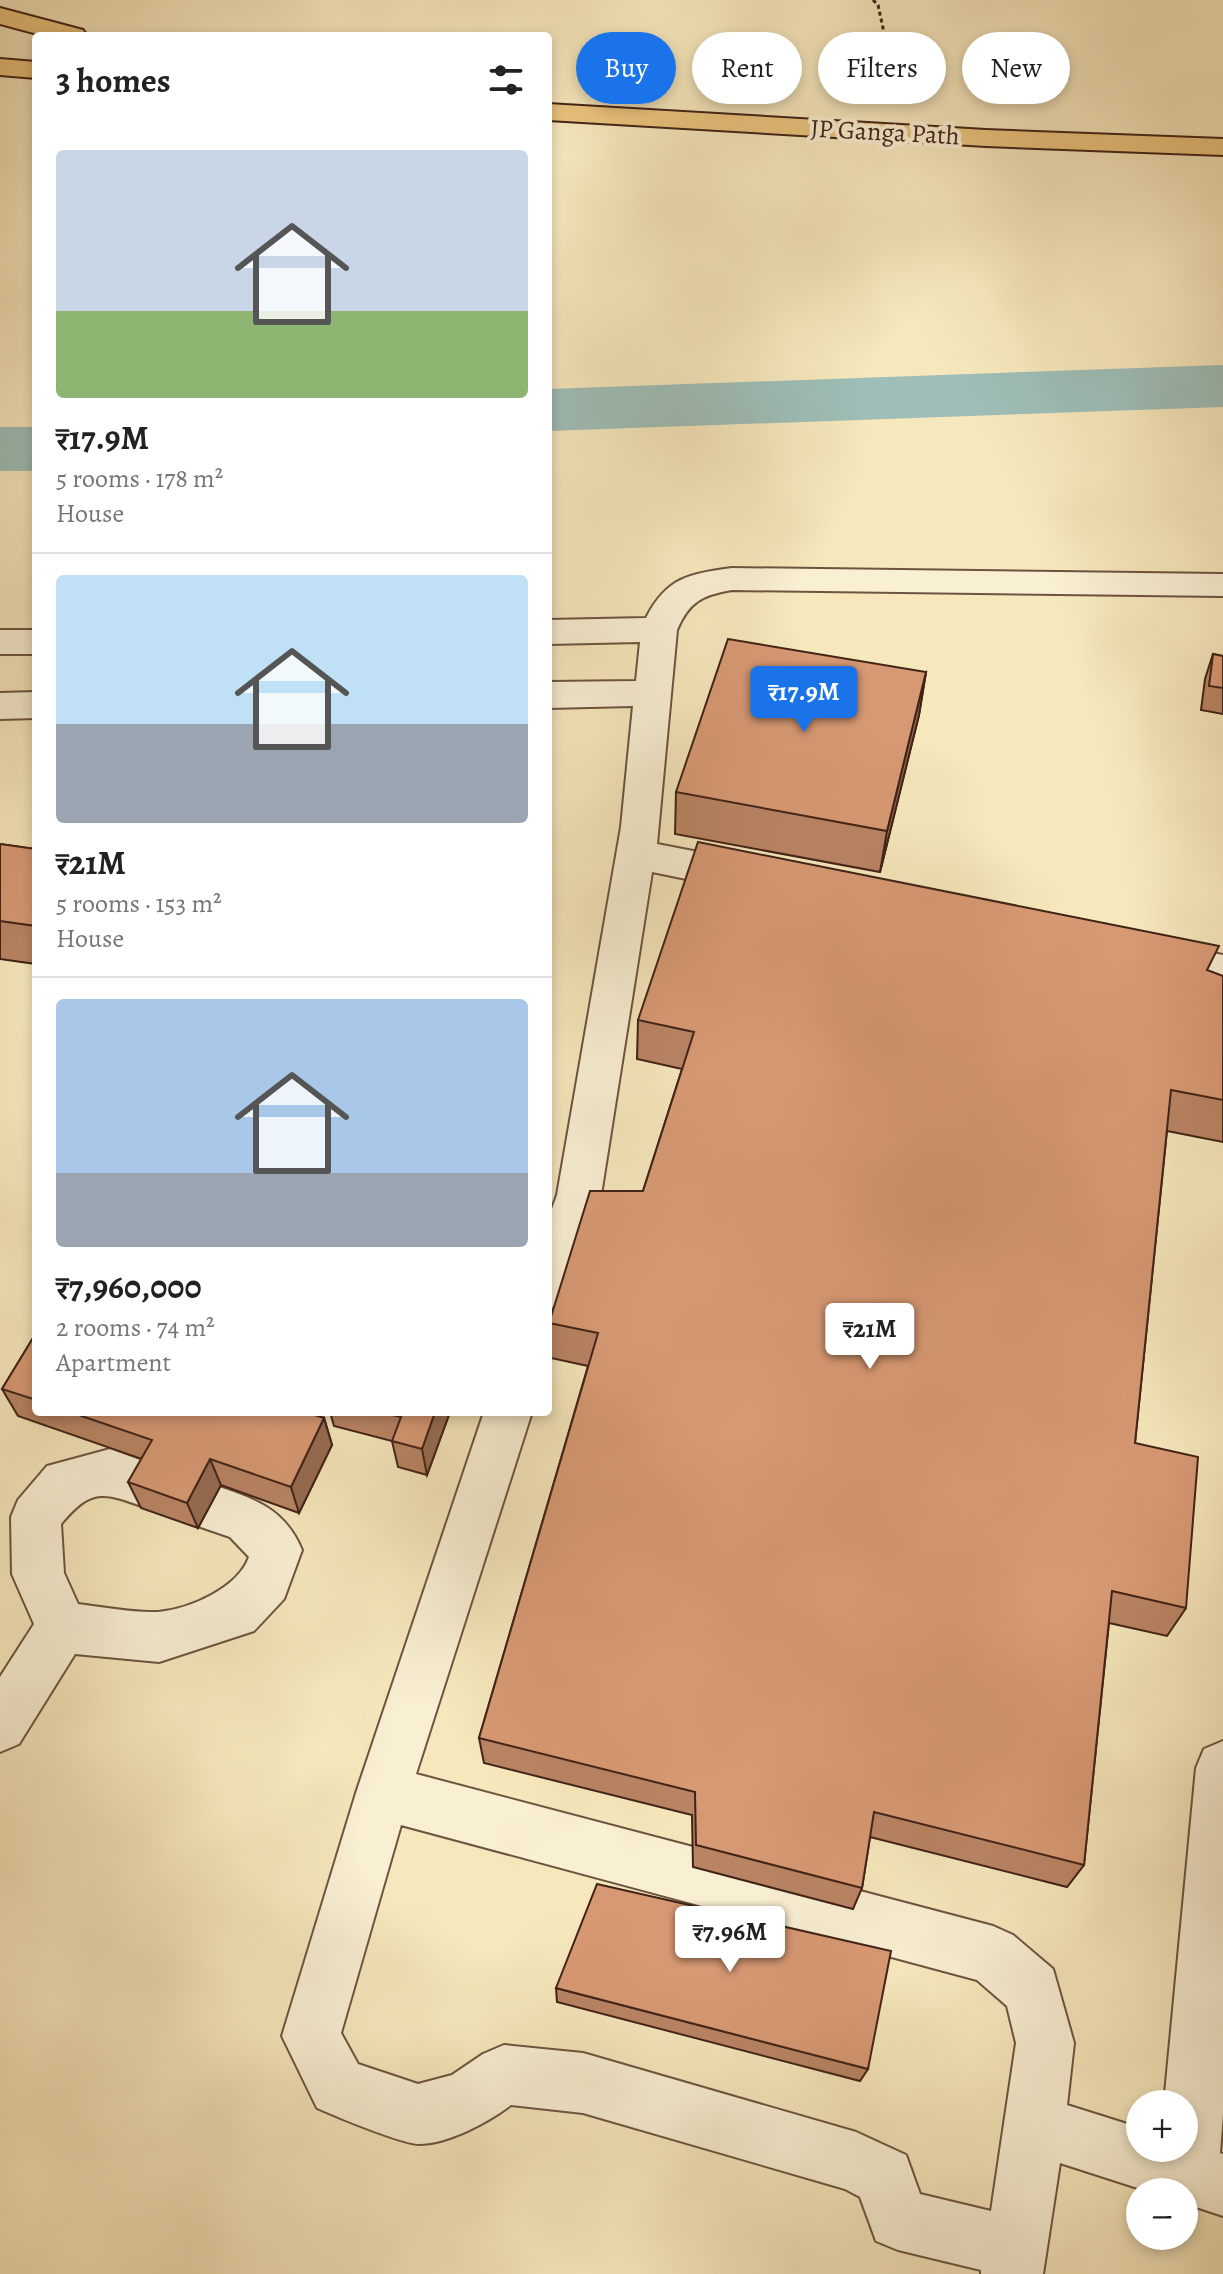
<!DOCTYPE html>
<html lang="en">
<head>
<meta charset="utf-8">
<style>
  body { margin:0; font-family:Alegreya,serif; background:#f6f6f6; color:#222; height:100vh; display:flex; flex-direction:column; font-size:30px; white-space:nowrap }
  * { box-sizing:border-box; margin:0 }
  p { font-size:26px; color:#767676 }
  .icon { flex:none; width:44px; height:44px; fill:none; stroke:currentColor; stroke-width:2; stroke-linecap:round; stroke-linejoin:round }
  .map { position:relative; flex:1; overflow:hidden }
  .details { position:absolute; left:32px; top:32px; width:520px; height:1384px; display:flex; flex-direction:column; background:#fff; border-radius:8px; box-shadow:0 4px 12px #0003 }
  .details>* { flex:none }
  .guide { position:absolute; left:576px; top:32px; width:526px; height:72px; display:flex; gap:16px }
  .controls { position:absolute; left:1126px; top:2090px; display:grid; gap:16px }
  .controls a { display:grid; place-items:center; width:72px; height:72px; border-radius:50%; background:#fff; box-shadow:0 4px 12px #0003; font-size:40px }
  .price { position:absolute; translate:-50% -68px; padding:0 18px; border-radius:8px; background:#fff; color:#222; font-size:26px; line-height:52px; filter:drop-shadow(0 2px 4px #0008) }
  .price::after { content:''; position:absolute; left:50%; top:48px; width:24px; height:18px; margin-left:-12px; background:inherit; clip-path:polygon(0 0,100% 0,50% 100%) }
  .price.active { background:#1a73e8; color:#fff }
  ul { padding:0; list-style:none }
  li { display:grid; align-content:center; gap:16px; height:424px; padding:0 24px }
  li+li { border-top:2px solid #e0e0e0 }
  li span { display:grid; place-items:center; height:248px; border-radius:8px; color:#555 }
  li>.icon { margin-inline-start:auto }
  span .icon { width:144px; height:144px; fill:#fffc; stroke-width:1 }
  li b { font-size:34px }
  h2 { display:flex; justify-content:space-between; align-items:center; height:96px; padding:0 24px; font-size:34px }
  .pill { padding:0 28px; border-radius:36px; background:#fff; box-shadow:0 4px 12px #0003; font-size:28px; line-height:72px }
  .pill.active { background:#1a73e8; color:#fff }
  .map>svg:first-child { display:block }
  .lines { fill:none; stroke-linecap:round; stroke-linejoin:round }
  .river { fill:#9ebeb7; fill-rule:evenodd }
  .minor-casing { stroke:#6e5340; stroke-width:4 }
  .highway-casing { stroke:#412217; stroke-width:4 }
  .path { stroke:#412217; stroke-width:3; stroke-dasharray:4 3; stroke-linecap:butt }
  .minor { fill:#f9efd3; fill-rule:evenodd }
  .highway { fill:#ebc47e; fill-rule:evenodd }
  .wall { fill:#b98464; stroke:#412217; stroke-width:2 }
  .shaded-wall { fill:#966b51; stroke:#412217; stroke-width:2 }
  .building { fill:#d79974; stroke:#412217; stroke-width:2 }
  .labels { text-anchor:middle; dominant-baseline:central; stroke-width:8; stroke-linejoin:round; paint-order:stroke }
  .far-street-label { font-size:26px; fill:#412217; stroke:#f9efd3 }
</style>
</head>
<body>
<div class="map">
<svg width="1223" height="2274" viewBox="0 0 1223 2274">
  <rect width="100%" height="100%" fill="#f6e7bc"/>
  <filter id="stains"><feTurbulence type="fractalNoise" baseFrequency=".0025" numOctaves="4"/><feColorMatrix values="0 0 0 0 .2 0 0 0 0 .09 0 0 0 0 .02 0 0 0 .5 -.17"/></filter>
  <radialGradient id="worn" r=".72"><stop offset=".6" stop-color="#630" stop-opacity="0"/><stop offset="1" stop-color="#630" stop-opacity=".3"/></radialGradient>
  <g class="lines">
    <path class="river" d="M 1223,365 L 1223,407 L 548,431 L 548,389 Z
      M 0,427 L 36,427 L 36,471 L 0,471 Z"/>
    <defs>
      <path id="minor" d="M 732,568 L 1223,574 L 1223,596 L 732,590 C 702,595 689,602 677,630 L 657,844 L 750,862 L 764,867 L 770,877 L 764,887 L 750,892 L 652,872 L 601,1195 L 571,1289 L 564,1303 L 548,1309 L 548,1220 L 557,1195 L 621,827 L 633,706 L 548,708 L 548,682 L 636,681 L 640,642 L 548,644 L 548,620 L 646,618 C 667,577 689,574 732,568 Z
        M 0,630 L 36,630 L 36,654 L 0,654 Z
        M 36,692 L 36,718 L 0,719 L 0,693 Z
        M 1151,941 L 1223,955 L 1223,987 L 1136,968 L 1130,957 L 1136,946 Z
        M 484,1412 L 532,1412 L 416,1774 L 993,1926 L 1013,1935 L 1053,1969 L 1074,2043 L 1067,2105 L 1140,2128 L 1140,2148 L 1184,2148 L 1184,2104 L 1164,2104 L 1196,1768 L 1204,1749 L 1223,1741 L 1223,2114 L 1220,2153 L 1223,2154 L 1223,2216 L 1184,2203 L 1184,2192 L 1150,2192 L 1060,2163 L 1043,2274 L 981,2274 L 981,2270 L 898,2250 L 876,2241 L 860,2197 L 845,2189 L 583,2113 L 511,2105 C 489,2122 448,2144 419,2144 C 402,2144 335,2116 317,2108 L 282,2036 L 356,1793 ZM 401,1825 L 977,1980 L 1007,2006 L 1016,2043 L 991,2211 L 920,2194 L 906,2155 L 856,2132 L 583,2053 L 504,2045 L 483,2054 L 452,2075 L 418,2084 L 358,2064 L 341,2033 Z
        M 110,1449 L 162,1468 L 169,1484 L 162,1500 L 144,1507 C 103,1492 91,1488 61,1524 L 64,1573 L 78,1604 C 103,1607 133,1613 158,1612 C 190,1609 238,1588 249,1557 L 230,1537 L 198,1526 L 191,1509 L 198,1492 L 216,1486 C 255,1499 285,1509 302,1550 L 284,1599 L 254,1631 L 159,1662 L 75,1654 L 19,1744 L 0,1752 L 0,1677 L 34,1624 L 12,1574 L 11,1517 L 18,1500 L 47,1466 Z"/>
      <path id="highway" d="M 0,8 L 83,30 L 87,36 L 45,36 L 0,24 Z
        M 0,59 L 36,62 L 36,78 L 0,75 Z
        M 548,104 L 986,130 L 1223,139 L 1223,155 L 986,146 L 548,120 Z"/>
    </defs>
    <use href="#minor" class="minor-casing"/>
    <use href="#highway" class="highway-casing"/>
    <path class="path" d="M 873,0 L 878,5 L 890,60"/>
    <use href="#minor" class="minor"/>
    <use href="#highway" class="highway"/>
  </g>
  <path class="wall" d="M 1213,654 L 1223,656 L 1223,714 L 1201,710 L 1205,679 Z
    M 926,672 L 919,715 L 880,872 L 675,834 L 676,792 Z
    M 0,844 L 36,849 L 36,964 L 0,959 Z
    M 1209,971 L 1223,976 L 1223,1142 L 1167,1131 L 1135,1443 L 1186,1608 L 1167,1636 L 1109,1623 L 1084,1865 L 1067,1887 L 870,1837 L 862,1888 L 853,1909 L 693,1867 L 692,1815 L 484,1763 L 479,1738 L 588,1366 L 551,1358 L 549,1323 L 643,1191 L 682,1069 L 637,1059 L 638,1020 Z
    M 36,1333 L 36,1412 L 306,1412 L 324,1418 L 332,1445 L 299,1513 L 221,1485 L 198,1528 L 141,1508 L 128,1482 L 142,1459 L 18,1416 L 2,1389 Z
    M 330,1412 L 450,1412 L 427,1475 L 398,1467 L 392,1441 L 334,1426 Z
    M 556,1988 L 868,2069 L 860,2081 L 557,2002 Z"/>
  <path class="shaded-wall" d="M 926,672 L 919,715 L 880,872 L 887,831 Z
    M 435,1412 L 450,1412 L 427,1475 L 422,1449 Z
    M 324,1418 L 332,1445 L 299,1513 L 291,1487 Z
    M 210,1459 L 221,1485 L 198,1528 L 187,1503 Z"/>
  <path class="building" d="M 728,639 L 926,672 L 887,831 L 676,792 Z
    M 1213,654 L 1223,656 L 1223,688 L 1209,686 Z
    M 698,842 L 1219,946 L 1207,970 L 1223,976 L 1223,1100 L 1171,1090 L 1135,1443 L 1198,1457 L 1186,1608 L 1112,1591 L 1084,1865 L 874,1812 L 862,1888 L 696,1845 L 695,1792 L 479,1738 L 598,1333 L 549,1323 L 590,1191 L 643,1191 L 694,1032 L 638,1020 Z
    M 0,844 L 36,849 L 36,926 L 0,921 Z
    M 36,1333 L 36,1400 L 2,1389 Z
    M 70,1412 L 306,1412 L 324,1418 L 291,1487 L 210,1459 L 187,1503 L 128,1482 L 152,1440 Z
    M 379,1412 L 435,1412 L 422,1449 L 392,1441 L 401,1417 Z
    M 597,1884 L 891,1951 L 868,2069 L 556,1988 Z"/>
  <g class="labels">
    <g class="far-street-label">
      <text transform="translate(885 132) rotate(3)">JP Ganga Path</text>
    </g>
  </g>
  <rect width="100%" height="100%" filter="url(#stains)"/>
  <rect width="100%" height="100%" fill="url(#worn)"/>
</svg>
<div class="controls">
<a>+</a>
<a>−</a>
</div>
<b class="price active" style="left:804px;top:734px">₹17.9M</b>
<b class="price" style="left:870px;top:1371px">₹21M</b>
<b class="price" style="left:730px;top:1974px">₹7.96M</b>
<div class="guide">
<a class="pill active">Buy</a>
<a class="pill">Rent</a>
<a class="pill">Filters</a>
<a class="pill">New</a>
</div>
<section class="details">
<h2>3 homes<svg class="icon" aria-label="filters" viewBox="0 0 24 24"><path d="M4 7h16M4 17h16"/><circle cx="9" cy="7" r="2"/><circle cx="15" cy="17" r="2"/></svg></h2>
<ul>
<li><span style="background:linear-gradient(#c9d6e8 65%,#8fb573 0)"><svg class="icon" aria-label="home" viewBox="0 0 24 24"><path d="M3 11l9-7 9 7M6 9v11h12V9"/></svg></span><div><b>₹17.9M</b><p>5 rooms · 178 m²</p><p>House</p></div></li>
<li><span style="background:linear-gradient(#bfe0f5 60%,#9aa5b1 0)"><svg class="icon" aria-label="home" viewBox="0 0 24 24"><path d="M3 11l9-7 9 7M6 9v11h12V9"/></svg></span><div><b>₹21M</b><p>5 rooms · 153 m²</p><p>House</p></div></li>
<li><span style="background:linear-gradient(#a9c7e8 70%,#9aa5b1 0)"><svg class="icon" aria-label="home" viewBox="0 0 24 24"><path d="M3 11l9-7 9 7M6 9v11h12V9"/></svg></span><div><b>₹7,960,000</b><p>2 rooms · 74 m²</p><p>Apartment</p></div></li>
</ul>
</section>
</div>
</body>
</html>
